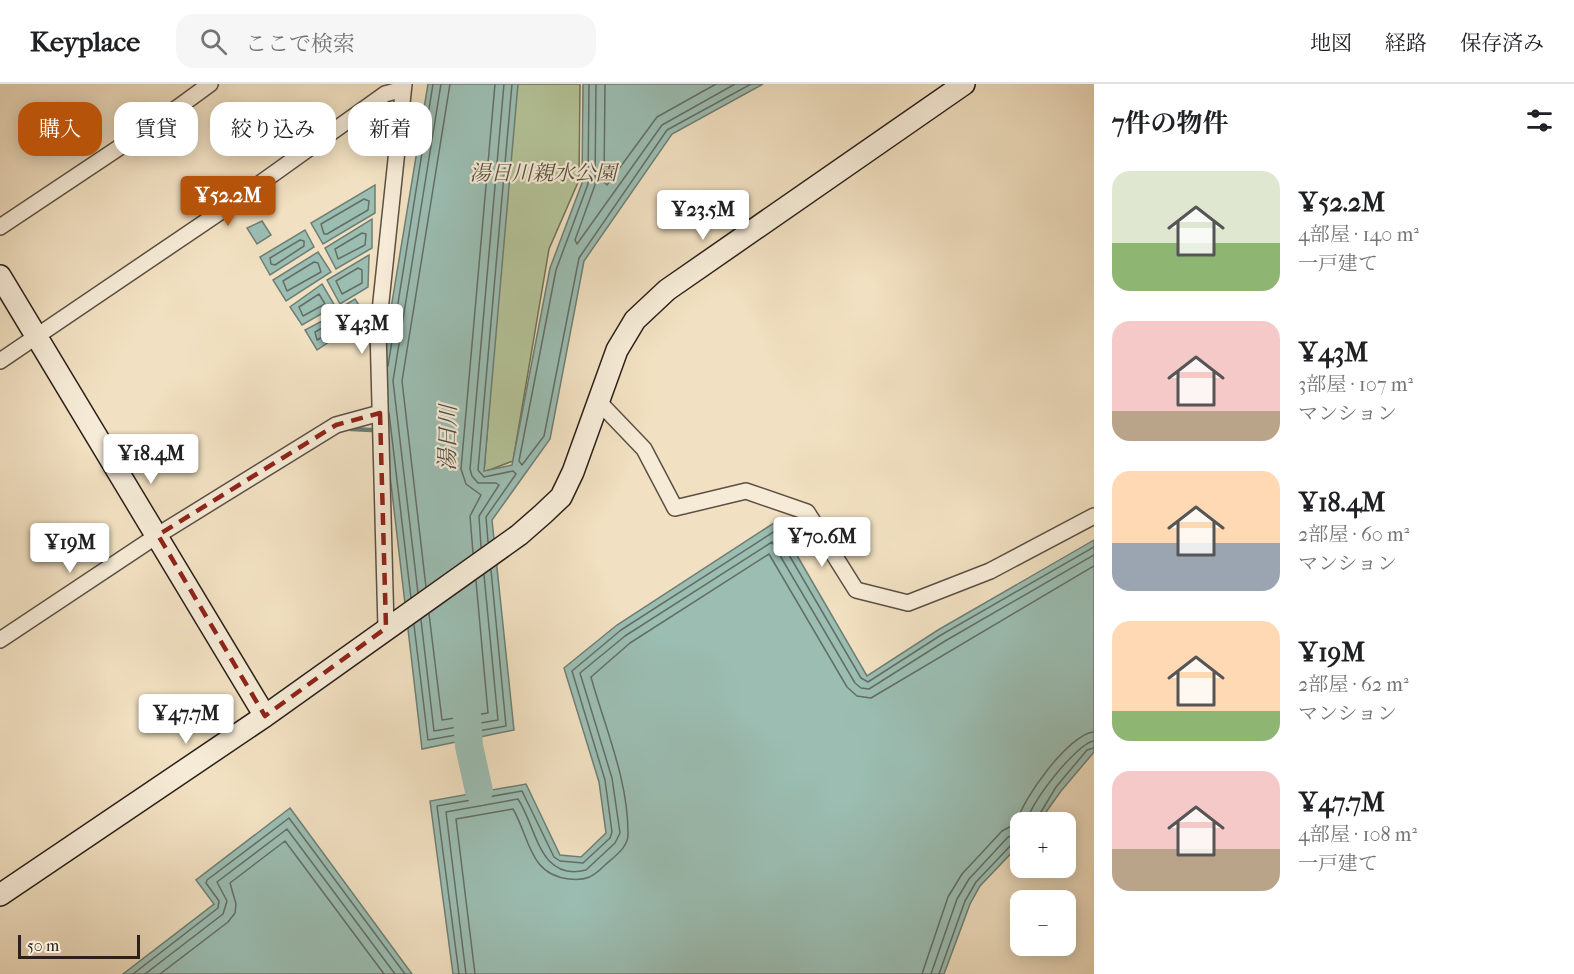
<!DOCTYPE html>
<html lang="ja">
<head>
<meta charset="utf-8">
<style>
  body { margin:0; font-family:"IM FELL French Canon","Noto Serif JP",serif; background:#f6f6f6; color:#202124; height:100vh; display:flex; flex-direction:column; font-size:22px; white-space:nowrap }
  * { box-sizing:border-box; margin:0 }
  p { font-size:20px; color:#757577 }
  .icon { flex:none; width:33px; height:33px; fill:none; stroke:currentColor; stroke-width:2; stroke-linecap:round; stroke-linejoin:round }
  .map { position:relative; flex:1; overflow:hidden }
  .sheet { display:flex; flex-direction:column; background:#fff; width:480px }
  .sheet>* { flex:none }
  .top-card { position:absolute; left:18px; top:18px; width:570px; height:54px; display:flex; gap:12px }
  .controls { position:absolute; left:1010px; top:728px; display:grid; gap:12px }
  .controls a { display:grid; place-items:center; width:66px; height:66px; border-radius:12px; background:#fff; box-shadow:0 3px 15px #0003; font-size:30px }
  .scale { position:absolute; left:18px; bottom:15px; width:122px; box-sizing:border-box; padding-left:6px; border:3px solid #2b201a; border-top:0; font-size:16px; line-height:21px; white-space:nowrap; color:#2b201a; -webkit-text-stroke:4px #f6ebd7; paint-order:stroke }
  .price { position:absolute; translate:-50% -51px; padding:0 14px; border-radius:6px; background:#fff; color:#222; font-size:20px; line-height:39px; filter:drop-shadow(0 2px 3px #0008) }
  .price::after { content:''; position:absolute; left:50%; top:36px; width:18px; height:14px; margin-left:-9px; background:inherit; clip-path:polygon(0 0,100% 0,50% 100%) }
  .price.on { background:#b45309; color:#fff }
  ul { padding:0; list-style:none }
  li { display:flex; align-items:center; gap:18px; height:150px; padding:0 18px }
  li span { display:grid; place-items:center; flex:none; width:168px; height:120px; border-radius:18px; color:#555 }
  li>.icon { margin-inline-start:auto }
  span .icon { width:72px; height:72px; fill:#fffc; stroke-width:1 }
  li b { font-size:26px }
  h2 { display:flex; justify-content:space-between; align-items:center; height:72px; padding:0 18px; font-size:26px }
  .chip { padding:0 21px; border-radius:18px; background:#fff; box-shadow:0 3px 15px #0003; font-size:21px; line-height:54px }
  .chip.on { background:#b45309; color:#fff }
  header { display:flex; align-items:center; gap:36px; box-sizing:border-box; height:84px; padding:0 30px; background:#fff; border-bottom:2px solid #e0e0e0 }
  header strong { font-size:28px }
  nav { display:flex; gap:33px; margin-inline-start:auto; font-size:21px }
  .search { width:420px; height:54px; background:#f6f6f6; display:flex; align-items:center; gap:15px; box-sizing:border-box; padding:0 21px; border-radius:18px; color:#757577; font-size:22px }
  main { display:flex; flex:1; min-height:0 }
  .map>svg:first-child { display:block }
  .green { fill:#b4c398; stroke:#707259; stroke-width:1.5 }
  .water { fill:#9bbdb2; stroke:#6e7e75; stroke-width:1.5 }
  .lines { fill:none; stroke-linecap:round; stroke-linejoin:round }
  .shore { stroke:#636e66; stroke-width:1.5 }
  .stream { stroke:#6e7e75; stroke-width:4.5 }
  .river { stroke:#9bbdb2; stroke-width:28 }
  .street-casing { stroke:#5c5044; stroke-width:18 }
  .secondary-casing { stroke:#2b201a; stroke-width:24 }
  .street { stroke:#f6ebd7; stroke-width:15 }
  .secondary { stroke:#f6ebd7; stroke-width:21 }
  .marked { fill:none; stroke:#8f2418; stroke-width:4.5; stroke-dasharray:12 8; stroke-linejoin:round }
  .labels { text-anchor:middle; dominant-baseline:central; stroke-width:4.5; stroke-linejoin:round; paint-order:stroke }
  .park-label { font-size:21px; font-style:italic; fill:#545140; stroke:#f6ebd7 }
  .water-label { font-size:22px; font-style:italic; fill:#4d4f48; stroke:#f6ebd7 }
</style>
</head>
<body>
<header>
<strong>Keyplace</strong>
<div class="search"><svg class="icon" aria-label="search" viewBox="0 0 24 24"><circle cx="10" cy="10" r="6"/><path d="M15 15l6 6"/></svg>ここで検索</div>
<nav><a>地図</a><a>経路</a><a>保存済み</a></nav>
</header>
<main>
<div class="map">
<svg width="1094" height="890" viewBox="0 0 1094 890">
  <rect width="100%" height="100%" fill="#f1e0c1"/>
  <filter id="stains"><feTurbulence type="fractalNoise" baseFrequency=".00333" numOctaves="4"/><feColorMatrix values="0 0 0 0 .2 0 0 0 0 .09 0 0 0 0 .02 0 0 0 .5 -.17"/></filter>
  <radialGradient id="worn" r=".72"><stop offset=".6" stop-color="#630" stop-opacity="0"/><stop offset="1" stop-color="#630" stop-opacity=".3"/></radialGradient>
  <path class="green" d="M 515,0 L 580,0 L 579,96 L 549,165 L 513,377 L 484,388 Z"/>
  <path class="water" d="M 428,0 L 518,0 L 484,387 L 512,381 L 550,184 L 582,99 L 583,0 L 763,0 L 672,50 L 584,177 L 550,355 L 492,436 L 514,646 L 422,665 L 379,297 Z
    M 375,101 L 375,129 L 323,160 L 311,139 Z
    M 372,135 L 372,164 L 336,185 L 325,164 Z
    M 262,137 L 271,151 L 257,160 L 247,144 Z
    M 305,146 L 314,163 L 270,191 L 260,173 Z
    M 318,168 L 331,188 L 286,217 L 273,196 Z
    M 369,171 L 368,203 L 340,220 L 327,196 Z
    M 322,200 L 335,222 L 302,241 L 290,223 Z
    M 355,215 L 366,232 L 356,240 L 345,221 Z
    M 341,227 L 351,243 L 317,266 L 305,246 Z
    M 777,437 L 867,592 L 938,546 L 1094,456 L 1094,668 L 1061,707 L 1039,738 L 1020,738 L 1020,760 L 980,802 L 970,820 L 944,890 L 453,890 L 430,717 L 526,700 L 560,771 L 581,773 L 606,749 L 599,698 L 564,584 L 617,541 Z
    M 290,724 L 412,890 L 123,890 L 214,820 L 196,796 Z"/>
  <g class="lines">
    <path class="shore" d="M 589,0 L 588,100 L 556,186 L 519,377 L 522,381 L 544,352 L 579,174 L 667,46 L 751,0
      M 596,0 L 595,101 L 575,156 L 577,160 L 662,41 L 735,0
      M 605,0 L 604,98 L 607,101 L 657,33 L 716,0
      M 364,115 L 369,117 L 368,126 L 327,150 L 324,150 L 321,140 Z
      M 362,149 L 366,150 L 365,161 L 338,175 L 335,165 Z
      M 300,156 L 304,157 L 304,162 L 275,181 L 271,180 L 270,174 Z
      M 314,178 L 318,179 L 321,188 L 287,207 L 283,197 Z
      M 358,184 L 362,186 L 362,199 L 342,210 L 336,197 Z
      M 319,210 L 325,220 L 303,232 L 299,223 Z
      M 337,236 L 341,239 L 341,243 L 317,256 L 315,248 Z
      M 388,282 L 433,0
      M 389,329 L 411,514
      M 488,458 L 486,433 L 516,390 L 513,387 L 484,393 L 478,386 L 512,0
      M 481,463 L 479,432 L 499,401 L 496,399 L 478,399 L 472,392 L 470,385 L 504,0
      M 473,469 L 470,432 L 481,411 L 466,400 L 461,385 L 495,0
      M 426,503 L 402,297 L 450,0
      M 418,509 L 393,297 L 441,0
      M 429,530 L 442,636 L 488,629 L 476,497
      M 421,536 L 434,647 L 498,636 L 484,491
      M 414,541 L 428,656 L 506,642 L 491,486
      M 1027,738 C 1028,721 1078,658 1094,657
      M 1035,738 L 1056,703 L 1087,666 L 1094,664
      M 133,890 L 218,824 L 219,817 L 206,799 L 207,796 L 289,734 L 405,890
      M 145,890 L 223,830 L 227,817 L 217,798 L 287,745 L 395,890
      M 160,890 L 228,838 L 235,829 L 236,820 L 230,799 L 285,757 L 384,890
      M 459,890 L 437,722 L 522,707 L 554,773 L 560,777 L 583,779 L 610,754 L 612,748 L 605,696 L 572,587 L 621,546 L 775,447 L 861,594 L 868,598 L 941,551 L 1094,463
      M 466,890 L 446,728 L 518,715 C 537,744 539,798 586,786 L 615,759 L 620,749 L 612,694 L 580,589 L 625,552 L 772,458 L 855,599 L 861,604 L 869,605 L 945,557 L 1094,471
      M 475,890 L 456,735 L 513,725 C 530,754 529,791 569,795 C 586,797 593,793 605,781 C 615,772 629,763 628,749 C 628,695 605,644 591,593 L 630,559 L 769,470 L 847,603 L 857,612 L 871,614 L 1094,482
      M 922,890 L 948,813 L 962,790 L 1002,747 L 1017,739 C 1021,716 1070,649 1094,648
      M 931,890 L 957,815 L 969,795 L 1008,753 L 1020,749
      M 939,890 L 965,817 L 976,798 L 1013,759 L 1020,757"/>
    <path class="stream" d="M 351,345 L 371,346"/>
    <path class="river" d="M 466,618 L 469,662 L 479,707"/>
    <defs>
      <path id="street" d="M 0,143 L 162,35 L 210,0
        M 0,277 L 223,126 L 385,10 L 403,5
        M 599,318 L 644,365 L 675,424 L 746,407 L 807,428 L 856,506 L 908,519 L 990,487 L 1094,432
        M 386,544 L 378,246 L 404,0
        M 0,556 L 158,451 L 336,341 L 380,329"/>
      <path id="secondary" d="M 0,192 L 265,632
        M 0,811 L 265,632 L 519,451 L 543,430 L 561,413 L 573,388 L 617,266 L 635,236 L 667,206 L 964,0"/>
    </defs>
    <use href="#street" class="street-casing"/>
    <use href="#secondary" class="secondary-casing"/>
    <use href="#street" class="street"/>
    <use href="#secondary" class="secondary"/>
  </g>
  <path class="marked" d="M 380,329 L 386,544 L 265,632 L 158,451 L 336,341 Z"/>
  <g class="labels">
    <g class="park-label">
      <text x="543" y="89">湯日川親水公園</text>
    </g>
    <g class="water-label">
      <text transform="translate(448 354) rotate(-89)">湯日川</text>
    </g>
  </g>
  <rect width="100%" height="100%" filter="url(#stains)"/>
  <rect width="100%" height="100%" fill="url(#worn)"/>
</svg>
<div class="controls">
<a>+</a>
<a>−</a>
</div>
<div class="scale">50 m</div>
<b class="price on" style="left:228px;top:143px">¥52.2M</b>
<b class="price" style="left:703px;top:157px">¥23.5M</b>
<b class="price" style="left:362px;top:271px">¥43M</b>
<b class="price" style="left:151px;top:401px">¥18.4M</b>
<b class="price" style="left:822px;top:484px">¥70.6M</b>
<b class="price" style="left:70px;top:490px">¥19M</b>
<b class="price" style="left:186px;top:661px">¥47.7M</b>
<div class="top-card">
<a class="chip on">購入</a>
<a class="chip">賃貸</a>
<a class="chip">絞り込み</a>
<a class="chip">新着</a>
</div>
</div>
<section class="sheet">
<h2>7件の物件<svg class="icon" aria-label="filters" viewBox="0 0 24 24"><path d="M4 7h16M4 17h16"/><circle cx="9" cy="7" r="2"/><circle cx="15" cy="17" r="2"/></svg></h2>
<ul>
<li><span style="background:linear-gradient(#dfe7d0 60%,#8fb573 0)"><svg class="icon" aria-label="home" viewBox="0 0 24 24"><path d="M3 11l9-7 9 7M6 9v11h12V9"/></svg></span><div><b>¥52.2M</b><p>4部屋 · 140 m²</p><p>一戸建て</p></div></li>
<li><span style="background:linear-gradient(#f6c9c9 75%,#b9a48a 0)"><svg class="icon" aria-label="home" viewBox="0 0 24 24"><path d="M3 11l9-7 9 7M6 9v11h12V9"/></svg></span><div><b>¥43M</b><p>3部屋 · 107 m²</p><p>マンション</p></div></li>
<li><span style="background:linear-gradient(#ffd9b3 60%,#9aa5b1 0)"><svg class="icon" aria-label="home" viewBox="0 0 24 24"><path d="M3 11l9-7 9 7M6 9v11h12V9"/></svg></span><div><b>¥18.4M</b><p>2部屋 · 60 m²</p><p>マンション</p></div></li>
<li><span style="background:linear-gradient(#ffd9b3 75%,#8fb573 0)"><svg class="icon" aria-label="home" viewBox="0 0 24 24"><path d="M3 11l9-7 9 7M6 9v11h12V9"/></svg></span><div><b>¥19M</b><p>2部屋 · 62 m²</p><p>マンション</p></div></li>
<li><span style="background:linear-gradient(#f6c9c9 65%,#b9a48a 0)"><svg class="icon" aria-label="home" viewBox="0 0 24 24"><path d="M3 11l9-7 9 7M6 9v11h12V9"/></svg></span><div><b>¥47.7M</b><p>4部屋 · 108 m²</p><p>一戸建て</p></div></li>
</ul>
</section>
</main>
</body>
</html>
